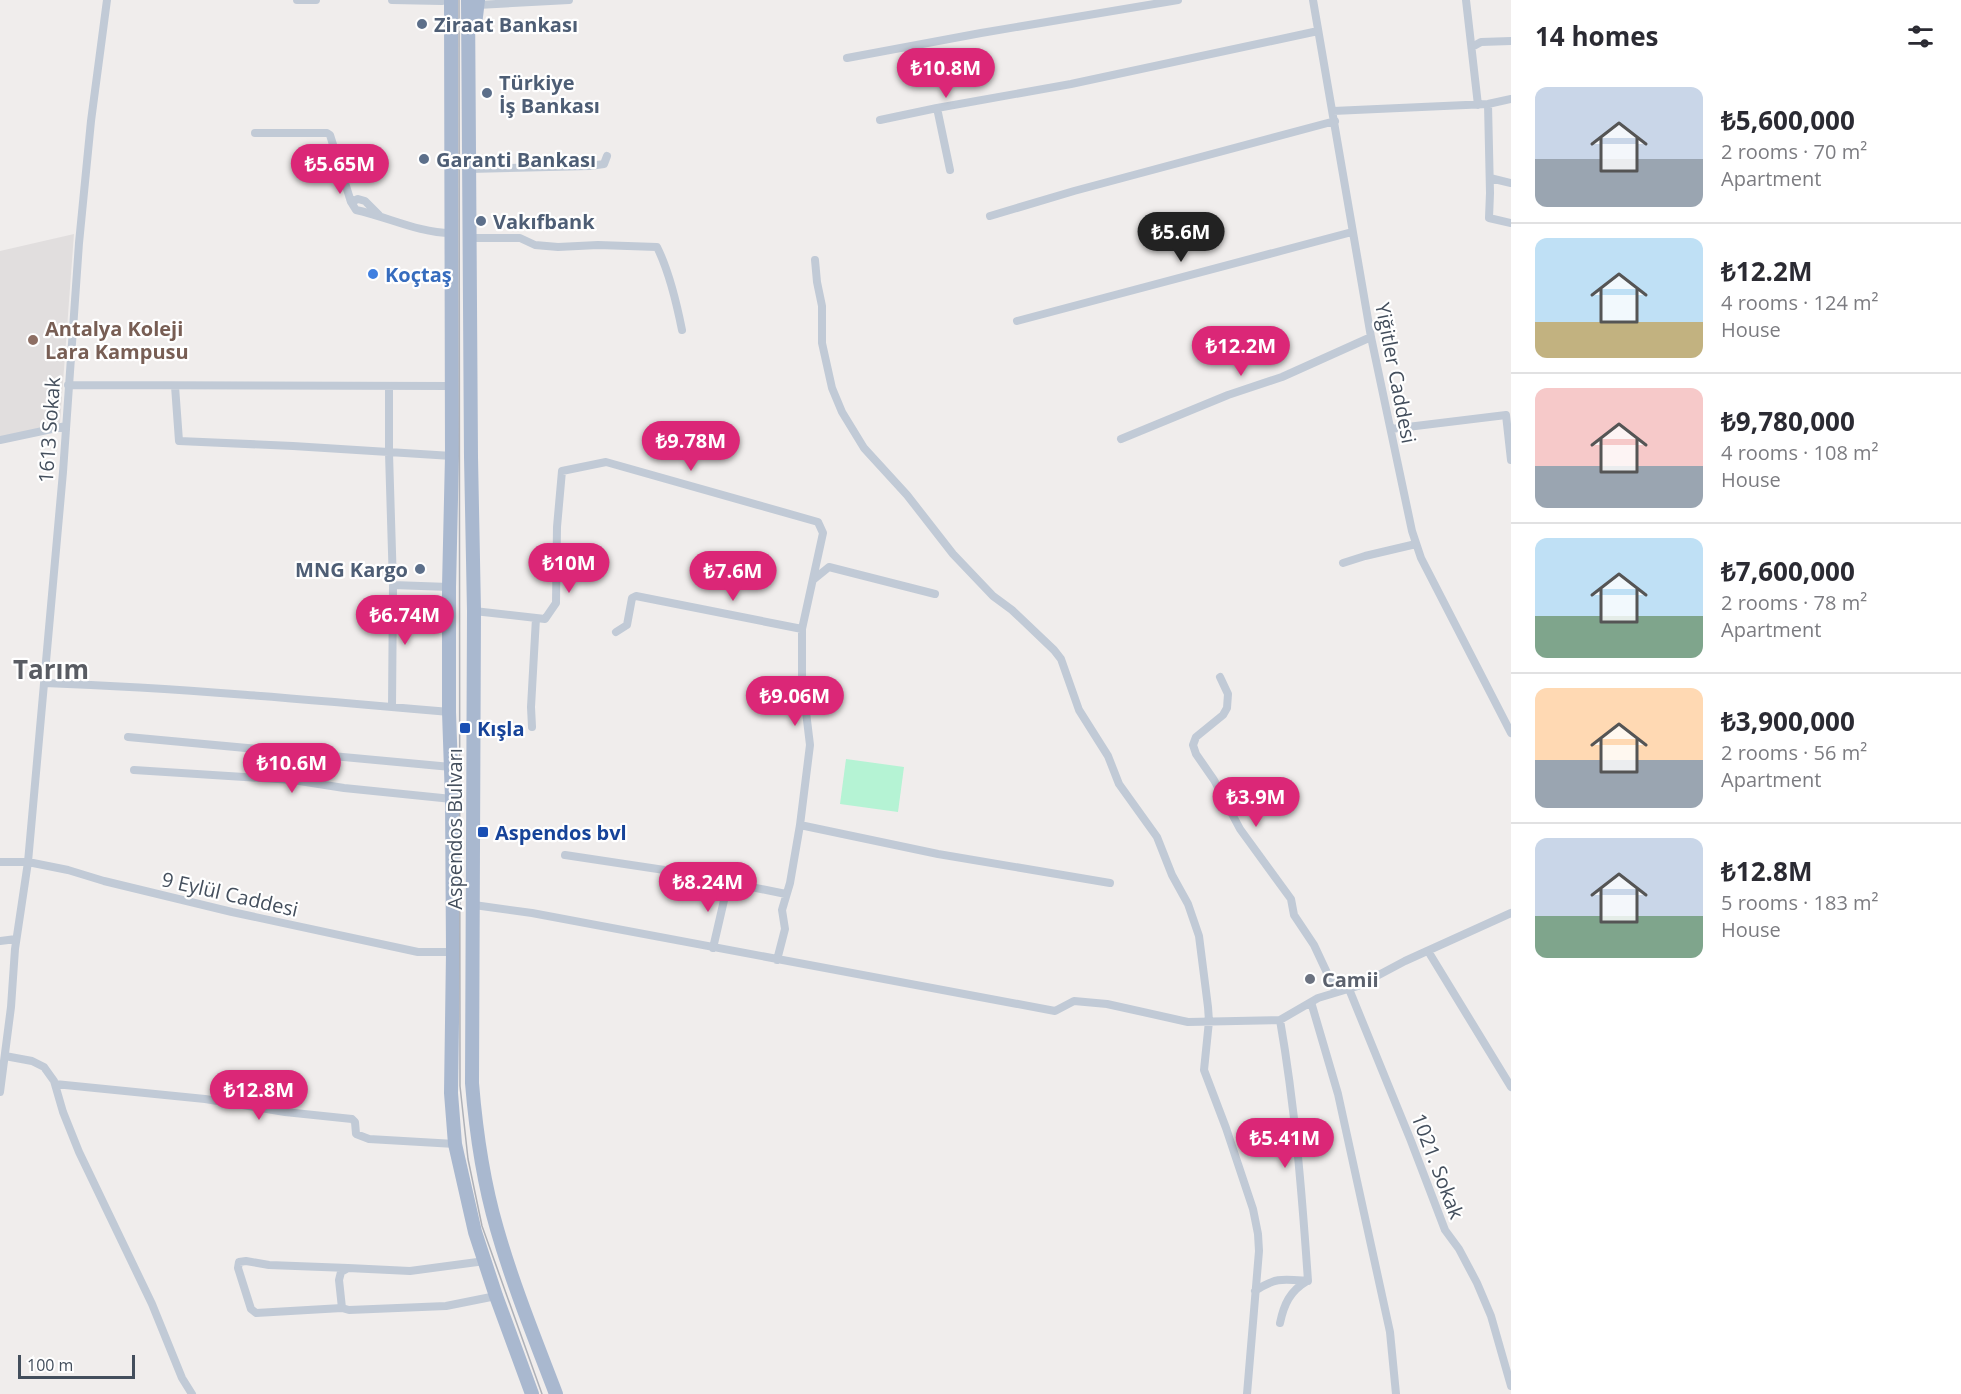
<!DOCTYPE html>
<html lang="en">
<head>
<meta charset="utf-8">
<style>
  body { margin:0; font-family:"Open Sans",sans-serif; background:#f7f7f7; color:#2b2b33; height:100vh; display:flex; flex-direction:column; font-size:22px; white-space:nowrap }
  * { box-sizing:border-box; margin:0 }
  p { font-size:20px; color:#7c7c81 }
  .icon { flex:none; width:33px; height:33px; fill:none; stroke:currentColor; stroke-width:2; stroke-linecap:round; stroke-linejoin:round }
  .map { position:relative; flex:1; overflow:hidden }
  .sheet { display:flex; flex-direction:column; background:#fff; width:450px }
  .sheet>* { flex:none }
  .scale { position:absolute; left:18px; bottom:15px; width:117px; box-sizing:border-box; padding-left:6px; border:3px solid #434e5c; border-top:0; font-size:16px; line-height:21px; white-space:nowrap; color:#434e5c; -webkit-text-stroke:4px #fff; paint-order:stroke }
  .price { position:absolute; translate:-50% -51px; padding:0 14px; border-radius:21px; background:#db2777; color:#fff; font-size:20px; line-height:39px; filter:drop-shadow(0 2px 3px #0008) }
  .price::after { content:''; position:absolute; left:50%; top:36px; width:18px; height:14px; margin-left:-9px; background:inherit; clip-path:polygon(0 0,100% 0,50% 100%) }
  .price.selected { background:#222; color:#fff }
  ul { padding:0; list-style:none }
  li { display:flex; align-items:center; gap:18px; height:150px; padding:0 24px }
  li+li { border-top:2px solid #e1e1e2 }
  li span { display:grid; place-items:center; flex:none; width:168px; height:120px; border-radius:12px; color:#555 }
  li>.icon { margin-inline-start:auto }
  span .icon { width:72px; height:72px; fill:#fffc; stroke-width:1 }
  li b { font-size:26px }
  h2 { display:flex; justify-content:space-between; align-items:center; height:72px; padding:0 24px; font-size:26px }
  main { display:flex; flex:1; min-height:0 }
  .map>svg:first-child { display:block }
  .education { fill:#e1dede }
  .green { fill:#b5f3d4 }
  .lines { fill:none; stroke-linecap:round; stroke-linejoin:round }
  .street { stroke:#c1cad6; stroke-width:8 }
  .primary { stroke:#a9b8cf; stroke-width:14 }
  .tram { stroke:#aeb1b8; stroke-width:1.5 }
  .service-dot { fill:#5c6f8a; stroke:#fff; stroke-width:2 }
  .shop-dot { fill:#3f7fe0; stroke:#fff; stroke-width:2 }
  .education-dot { fill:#8d6e63; stroke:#fff; stroke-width:2 }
  .transit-dot { fill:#1a4fb4; stroke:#fff; stroke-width:2 }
  .worship-dot { fill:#6b7280; stroke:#fff; stroke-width:2 }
  .labels { text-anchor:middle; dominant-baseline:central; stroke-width:4.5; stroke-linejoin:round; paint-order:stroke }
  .service-label { font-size:20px; font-weight:bold; fill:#4e5e75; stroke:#fff; text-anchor:start }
  .shop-label { font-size:20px; font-weight:bold; fill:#366cbe; stroke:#fff; text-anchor:start }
  .education-label { font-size:20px; font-weight:bold; fill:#785e54; stroke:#fff; text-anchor:start }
  .street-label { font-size:20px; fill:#434e5c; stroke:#fff }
  .transit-label { font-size:20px; font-weight:bold; fill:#164399; stroke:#fff; text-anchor:start }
  .worship-label { font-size:20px; font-weight:bold; fill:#5b616d; stroke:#fff; text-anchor:start }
  .district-label { font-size:26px; font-weight:bold; fill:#595c63; stroke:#fff }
</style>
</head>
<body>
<main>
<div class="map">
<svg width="1511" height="1394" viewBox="0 0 1511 1394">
  <rect width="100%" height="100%" fill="#f0edec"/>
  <path class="education" d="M 74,234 L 60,423 L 0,438 L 0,251 Z"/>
  <path class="green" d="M 846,759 L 904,767 L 898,812 L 840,804 Z"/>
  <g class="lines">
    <path class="street" d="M 297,0 L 316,0
      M 392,0 L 442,1
      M 1313,0 L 1371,337 L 1412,531 L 1421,558 L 1511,733
      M 1466,0 L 1478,105
      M 478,5 L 569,0
      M 1472,47 L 1481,42 L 1511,41
      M 847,58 L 981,33 L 1178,0
      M 1488,104 L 1490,193 L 1489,218 L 1511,223
      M 937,108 L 1071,84 L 1318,31
      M 1333,111 L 1488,104 L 1511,99
      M 880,120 L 937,108 L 950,170
      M 255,133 L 327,133 L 330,135 L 351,202
      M 469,169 L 590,166 L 604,164 L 607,156
      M 1490,178 L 1511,183
      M 379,215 L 365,201 L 358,199 L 351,202 L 356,210 C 388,217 419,233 451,233
      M 990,216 L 1074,191 L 1335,121
      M 470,238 L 520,238 L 535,245 L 558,247 L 598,245 L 657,247 C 668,269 677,305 682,330
      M 815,260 L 817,282 L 822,306 L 822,343 L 832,388 L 842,412 L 864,448 L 907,495 L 953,554 L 993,596 L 1012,610 L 1054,650 L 1061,659 L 1079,710 L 1108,756 L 1119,784 L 1157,837 L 1172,875 L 1188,904 L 1199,936 L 1208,1007 L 1209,1021 L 1204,1070 L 1226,1128 L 1253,1209 L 1258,1234 L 1259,1251 L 1247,1394
      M 1017,321 L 1352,232
      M 68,385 L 452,386
      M 175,386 L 179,441 L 293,446 L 452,456
      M 389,386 L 389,453 L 393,585 L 449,587
      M 1391,429 L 1506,415 L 1511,460
      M 1121,439 L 1228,395 L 1282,377 L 1371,337
      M 0,440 L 66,426
      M 1343,563 L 1365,556 L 1416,544
      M 813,580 L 829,567 L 935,594
      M 474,611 L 545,619 L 556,603 L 557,527 L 562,471 L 606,462 L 818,522 L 823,533 L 802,629 L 636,596 L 632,598 L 627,625 L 616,632
      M 1220,677 L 1228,694 L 1227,708 L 1223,715 L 1196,737 L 1193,745 L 1196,754 L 1214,780 L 1240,829 L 1291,899 L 1294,915 L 1314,945 L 1336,992
      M 45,683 C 180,688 314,700 449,712
      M 392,707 L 393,585
      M 532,727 L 531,707 L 536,618
      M 128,737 L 451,767
      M 134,770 L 293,780 L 344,788 L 452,799
      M 800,825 L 938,854 L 1110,883
      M 565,855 L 671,871 L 786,894
      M 0,862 L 28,862 L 68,870 L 104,881 L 232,912 L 418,952 L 453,952
      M 474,905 L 532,913 L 1055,1011 L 1074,1001 L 1107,1004 L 1188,1022 L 1280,1020 L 1318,998 L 1358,986 L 1405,961 L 1511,913
      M 0,941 L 16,939
      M 713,948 L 728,883
      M 1428,951 L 1511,1087
      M 777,960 L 785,929 L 782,910 L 790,883 L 800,825 L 810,745 L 802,679 L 802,629
      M 1349,989 L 1411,1141 L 1445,1230 L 1459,1249 L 1477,1283 L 1491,1316 L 1511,1386
      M 1311,1002 L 1338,1094 L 1390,1332 L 1396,1394
      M 5,1056 L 32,1061 L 44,1067 L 54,1081 L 63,1112 L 79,1152 L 152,1304 L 182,1378 L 192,1394
      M 55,1084 L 205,1099 L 285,1112 L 352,1119 L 355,1122 L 356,1134 L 369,1139 L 455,1144
      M 0,1092 L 11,1007 L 15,949 L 28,862 L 63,472 L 79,243 L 91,121 L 107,0
      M 348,1268 L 269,1265 L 246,1261 L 239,1262 L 238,1268 L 251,1309 L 256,1313 L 342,1308 L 349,1310 L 446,1306 L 496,1296
      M 1255,1291 C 1276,1277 1283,1279 1308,1281 C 1302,1194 1295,1106 1280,1020
      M 342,1308 L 339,1280 L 341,1272 L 348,1268 L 410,1271 L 485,1261
      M 1280,1323 C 1284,1304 1290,1291 1307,1281"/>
    <path class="primary" d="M 451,0 L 452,456 L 449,587 L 449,712 L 452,799 L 453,952 L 451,1093 L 455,1144 L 475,1232 L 496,1296 L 532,1394
      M 468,0 L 471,457 L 474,611 L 472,1083 C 476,1132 483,1181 497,1229 C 513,1285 535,1339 556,1394
      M 475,25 L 478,0"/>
    <path class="tram" d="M 459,0 L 460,1086 L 468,1159 L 482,1226 L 542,1394"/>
  </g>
  <g class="service-dot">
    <circle cx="422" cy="24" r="6"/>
    <circle cx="487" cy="93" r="6"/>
    <circle cx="424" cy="159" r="6"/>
    <circle cx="481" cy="221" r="6"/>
    <circle cx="420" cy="569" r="6"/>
  </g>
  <circle class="shop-dot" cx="373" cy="274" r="6"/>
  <circle class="education-dot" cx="33" cy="340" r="6"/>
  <g class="transit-dot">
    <rect x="459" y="722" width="12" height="12" rx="3"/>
    <rect x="477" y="826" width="12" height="12" rx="3"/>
  </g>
  <circle class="worship-dot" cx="1310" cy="979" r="6"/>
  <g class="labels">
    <g class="service-label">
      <text x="434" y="24">Ziraat Bankası</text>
      <text x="499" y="82">Türkiye<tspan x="499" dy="23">İş Bankası</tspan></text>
      <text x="436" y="159">Garanti Bankası</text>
      <text x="493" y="221">Vakıfbank</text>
      <text x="408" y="569" text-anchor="end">MNG Kargo</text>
    </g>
    <g class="shop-label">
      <text x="385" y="274">Koçtaş</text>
    </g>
    <g class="education-label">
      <text x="45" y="328">Antalya Koleji<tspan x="45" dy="23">Lara Kampusu</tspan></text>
    </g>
    <g class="street-label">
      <text transform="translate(1396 373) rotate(79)">Yiğitler Caddesi</text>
      <text transform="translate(49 430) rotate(-86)">1613 Sokak</text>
      <text transform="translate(454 829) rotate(-90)">Aspendos Bulvarı</text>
      <text transform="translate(230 894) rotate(13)">9 Eylül Caddesi</text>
      <text transform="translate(1438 1166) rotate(69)">1021. Sokak</text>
    </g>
    <g class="transit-label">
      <text x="477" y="728">Kışla</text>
      <text x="495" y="832">Aspendos bvl</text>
    </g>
    <g class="worship-label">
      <text x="1322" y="979">Camii</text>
    </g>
    <g class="district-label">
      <text x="51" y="669">Tarım</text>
    </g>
  </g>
</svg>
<div class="scale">100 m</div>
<b class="price" style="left:946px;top:99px">₺10.8M</b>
<b class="price" style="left:340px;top:195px">₺5.65M</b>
<b class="price selected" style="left:1181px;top:263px">₺5.6M</b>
<b class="price" style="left:1241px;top:377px">₺12.2M</b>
<b class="price" style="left:691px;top:472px">₺9.78M</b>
<b class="price" style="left:569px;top:594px">₺10M</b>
<b class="price" style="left:733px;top:602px">₺7.6M</b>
<b class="price" style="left:405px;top:646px">₺6.74M</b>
<b class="price" style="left:795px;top:727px">₺9.06M</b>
<b class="price" style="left:292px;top:794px">₺10.6M</b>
<b class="price" style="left:1256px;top:828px">₺3.9M</b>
<b class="price" style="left:708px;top:913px">₺8.24M</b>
<b class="price" style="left:259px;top:1121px">₺12.8M</b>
<b class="price" style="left:1285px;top:1169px">₺5.41M</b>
</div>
<section class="sheet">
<h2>14 homes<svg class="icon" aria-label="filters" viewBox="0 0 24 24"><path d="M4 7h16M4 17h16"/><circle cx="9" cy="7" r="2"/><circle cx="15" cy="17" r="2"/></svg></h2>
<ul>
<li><span style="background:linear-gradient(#c9d6e8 60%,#9aa5b1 0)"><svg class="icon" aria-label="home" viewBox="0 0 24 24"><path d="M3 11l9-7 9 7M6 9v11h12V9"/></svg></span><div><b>₺5,600,000</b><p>2 rooms · 70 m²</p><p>Apartment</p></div></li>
<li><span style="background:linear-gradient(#bfe0f5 70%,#c2b280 0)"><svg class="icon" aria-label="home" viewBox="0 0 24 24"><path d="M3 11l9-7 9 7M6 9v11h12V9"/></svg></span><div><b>₺12.2M</b><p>4 rooms · 124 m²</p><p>House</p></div></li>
<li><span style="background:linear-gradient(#f6c9c9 65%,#9aa5b1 0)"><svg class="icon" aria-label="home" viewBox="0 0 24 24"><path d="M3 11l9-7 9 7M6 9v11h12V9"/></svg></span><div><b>₺9,780,000</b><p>4 rooms · 108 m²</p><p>House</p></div></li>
<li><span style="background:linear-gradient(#bfe0f5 65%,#7fa58c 0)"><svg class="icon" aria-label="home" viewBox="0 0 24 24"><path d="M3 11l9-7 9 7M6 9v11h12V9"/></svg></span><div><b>₺7,600,000</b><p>2 rooms · 78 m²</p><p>Apartment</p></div></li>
<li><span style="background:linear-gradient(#ffd9b3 60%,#9aa5b1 0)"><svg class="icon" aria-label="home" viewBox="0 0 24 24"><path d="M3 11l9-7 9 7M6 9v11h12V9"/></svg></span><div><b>₺3,900,000</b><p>2 rooms · 56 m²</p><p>Apartment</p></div></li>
<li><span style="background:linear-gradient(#c9d6e8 65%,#7fa58c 0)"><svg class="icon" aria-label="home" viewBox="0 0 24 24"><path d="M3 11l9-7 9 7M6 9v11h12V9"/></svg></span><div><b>₺12.8M</b><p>5 rooms · 183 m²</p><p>House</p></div></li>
</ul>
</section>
</main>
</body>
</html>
